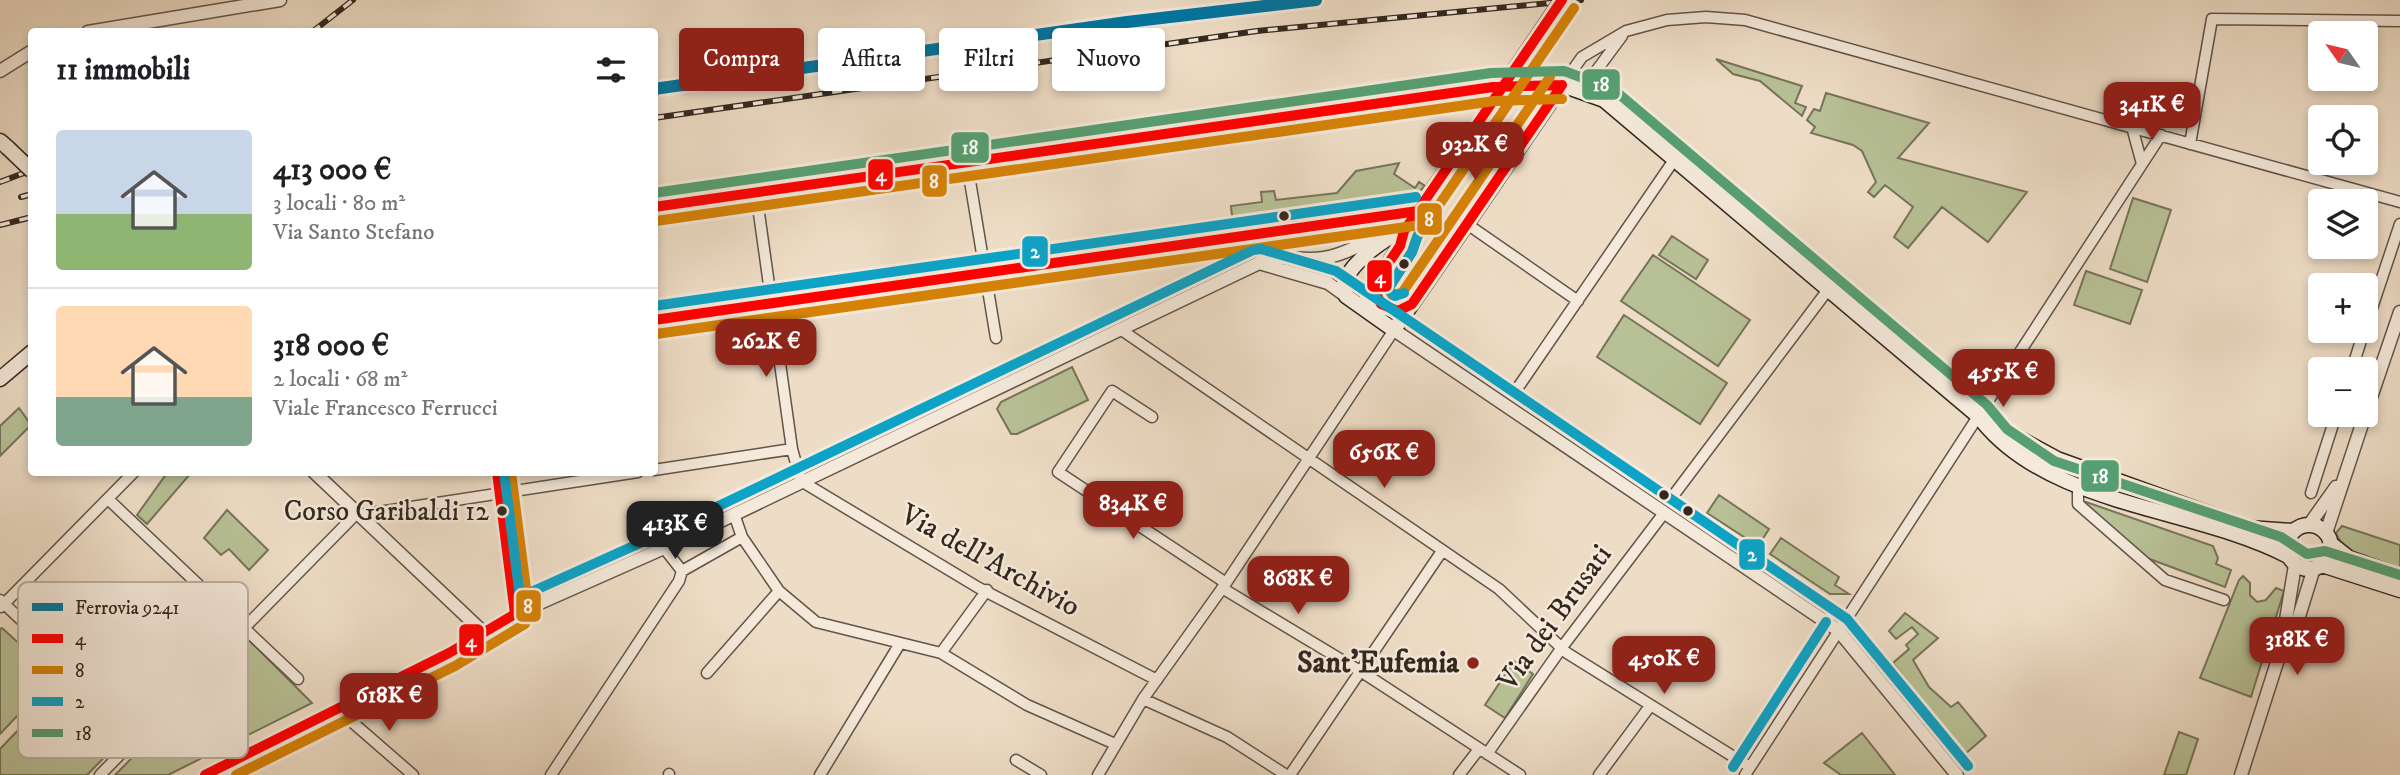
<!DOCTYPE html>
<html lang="it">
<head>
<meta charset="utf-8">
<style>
  body { margin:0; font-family:"IM FELL DW Pica",serif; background:#f6f6f6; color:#202124; height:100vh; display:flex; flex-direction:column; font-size:26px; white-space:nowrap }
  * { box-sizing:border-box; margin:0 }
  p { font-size:23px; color:#757577 }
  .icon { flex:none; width:38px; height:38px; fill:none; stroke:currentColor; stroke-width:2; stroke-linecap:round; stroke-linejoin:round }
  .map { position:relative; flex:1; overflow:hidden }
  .sheet { position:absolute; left:28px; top:28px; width:630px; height:448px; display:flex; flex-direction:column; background:#fff; border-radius:7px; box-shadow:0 4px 10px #0003 }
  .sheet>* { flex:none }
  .top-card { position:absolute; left:679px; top:28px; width:665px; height:63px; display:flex; gap:14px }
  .needle { width:46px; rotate:304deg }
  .fabs { position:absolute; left:2308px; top:21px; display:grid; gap:14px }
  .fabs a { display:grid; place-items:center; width:70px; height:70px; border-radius:7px; background:#fff; box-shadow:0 4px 10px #0003; font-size:35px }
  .price { position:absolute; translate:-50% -60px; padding:0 16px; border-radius:14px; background:#8f2418; color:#fff; font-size:23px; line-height:46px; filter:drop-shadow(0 2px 4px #0008) }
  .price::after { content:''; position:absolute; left:50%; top:42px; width:21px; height:16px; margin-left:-10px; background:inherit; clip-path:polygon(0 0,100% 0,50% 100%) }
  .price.on { background:#222; color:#fff }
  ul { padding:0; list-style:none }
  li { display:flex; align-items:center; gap:21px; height:175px; padding:0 28px }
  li+li { border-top:2px solid #e0e0e0 }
  li span { display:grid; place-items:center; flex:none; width:196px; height:140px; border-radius:7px; color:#555 }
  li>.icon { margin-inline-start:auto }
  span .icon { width:84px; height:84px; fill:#fffc; stroke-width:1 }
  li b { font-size:30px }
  h2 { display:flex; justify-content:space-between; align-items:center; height:84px; padding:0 28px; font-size:30px }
  .pill { padding:0 24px; border-radius:7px; background:#fff; box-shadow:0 4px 10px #0003; font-size:24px; line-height:63px }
  .pill.on { background:#8f2418; color:#fff }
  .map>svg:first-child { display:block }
  .green { fill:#b8c196; stroke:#76745b; stroke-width:2 }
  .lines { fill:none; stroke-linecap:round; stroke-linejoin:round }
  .minor-casing { stroke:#62544a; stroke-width:13 }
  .tertiary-casing { stroke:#62544a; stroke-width:15 }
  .secondary-casing { stroke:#332720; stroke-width:17 }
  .minor { stroke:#f4e9da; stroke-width:10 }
  .tertiary { stroke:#f4e9da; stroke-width:12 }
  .secondary { stroke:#f4e9da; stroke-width:14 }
  .rail-casing { stroke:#332720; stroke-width:6 }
  .rail { stroke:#f4e9da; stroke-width:3.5; stroke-dasharray:10; stroke-linecap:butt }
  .secondary-bridge-casing { stroke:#332720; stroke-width:17; stroke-linecap:butt }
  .secondary-bridge { stroke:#f4e9da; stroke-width:14 }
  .bus-1-casing { stroke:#f4e9da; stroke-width:16 }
  .bus-2-casing { stroke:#f4e9da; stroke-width:16 }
  .bus-3-casing { stroke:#f4e9da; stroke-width:16 }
  .bus-4-casing { stroke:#f4e9da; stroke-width:16 }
  .bus-1 { stroke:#f00; stroke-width:10 }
  .bus-2 { stroke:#d68206; stroke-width:10 }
  .bus-3 { stroke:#0da3c7; stroke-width:10 }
  .bus-4 { stroke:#569f72; stroke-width:10 }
  .rail-1-casing { stroke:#f4e9da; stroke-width:18 }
  .rail-1 { stroke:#0075a1; stroke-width:12 }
  .bus-dot { fill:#332720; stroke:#f4e9da; stroke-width:2.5 }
  .poi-dot { fill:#8f2418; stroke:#f4e9da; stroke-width:2.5 }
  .labels { text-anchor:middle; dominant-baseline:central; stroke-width:5; stroke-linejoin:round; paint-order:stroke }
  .bus-label { font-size:28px; fill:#332720; stroke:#f4e9da; text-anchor:end }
  .street-label { font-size:30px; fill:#332720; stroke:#f4e9da }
  .poi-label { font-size:30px; font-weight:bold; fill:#332720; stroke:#f4e9da; text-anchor:end }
  .key { fill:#f4e9da; stroke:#baafa2; stroke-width:2 }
  .key-label { font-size:19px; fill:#332720 }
  .line-badge { stroke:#f4e9da; stroke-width:2.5 }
  .badge-label { font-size:19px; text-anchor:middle; font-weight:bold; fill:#fff }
</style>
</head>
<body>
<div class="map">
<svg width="2400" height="775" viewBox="0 0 2400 775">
  <rect width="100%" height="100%" fill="#eeddc6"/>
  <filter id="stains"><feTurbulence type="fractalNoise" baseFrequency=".00286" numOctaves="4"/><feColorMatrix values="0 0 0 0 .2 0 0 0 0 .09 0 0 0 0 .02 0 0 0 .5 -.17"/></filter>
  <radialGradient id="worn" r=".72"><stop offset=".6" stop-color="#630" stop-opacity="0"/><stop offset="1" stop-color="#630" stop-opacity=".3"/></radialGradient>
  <path class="green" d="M 1716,59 L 1802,86 L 1795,103 L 1806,107 L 1802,116 L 1760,81 L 1733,74 Z
    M 1826,93 L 1929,123 L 1898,158 L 2027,192 L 1988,242 L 1942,207 L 1908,248 L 1894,237 L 1913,207 L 1885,185 L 1874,197 L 1868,192 L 1876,182 L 1862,151 L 1853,145 L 1811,133 L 1815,127 L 1807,120 L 1814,109 L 1820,111 Z
    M 1399,163 L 1394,174 L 1415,188 L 1419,182 L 1425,186 L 1409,201 L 1233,225 L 1231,206 L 1262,202 L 1261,192 L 1274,191 L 1276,200 L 1337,193 L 1356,171 Z
    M 2133,198 L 2171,210 L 2147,282 L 2110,269 Z
    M 1672,236 L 1708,260 L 1696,279 L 1659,255 Z
    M 1653,255 L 1750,320 L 1718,366 L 1621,301 Z
    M 2086,271 L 2142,290 L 2130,324 L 2074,305 Z
    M 1624,315 L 1727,383 L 1700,424 L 1597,357 Z
    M 1072,367 L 1088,400 L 1017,434 L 1011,434 L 997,409 L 1001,402 Z
    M 19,408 L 31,425 L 0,456 L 0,426 Z
    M 167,473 L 191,473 L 147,524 L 137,515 Z
    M 1719,495 L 1769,529 L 1758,546 L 1707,513 Z
    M 2086,502 L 2213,546 L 2218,558 L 2216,564 L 2231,570 L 2225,587 L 2147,558 L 2084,504 Z
    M 227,510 L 268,550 L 249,570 L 229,549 L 221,555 L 204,538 Z
    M 2342,526 L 2400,545 L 2400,568 C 2377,561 2345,557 2336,533 Z
    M 1781,538 L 1839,577 L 1835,585 L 1849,594 L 1830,594 L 1770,554 Z
    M 2243,576 L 2250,583 L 2250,595 L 2257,602 L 2266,600 L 2276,588 L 2284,591 L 2251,697 L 2200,678 L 2239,580 Z
    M 1905,613 L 1938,638 L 1913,660 L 1929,687 L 1951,707 L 1958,702 L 1986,736 L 1965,754 L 1893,663 L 1909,649 L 1906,645 L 1918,634 L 1912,627 L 1896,639 L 1889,631 Z
    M 2,628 L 55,676 L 0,734 L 0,629 Z
    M 249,640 L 312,703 L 168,775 L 115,775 Z
    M 1514,661 L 1533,674 L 1505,718 L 1485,705 Z
    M 69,677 L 128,733 L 87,775 L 0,775 L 0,749 Z
    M 2179,732 L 2198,739 L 2186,775 L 2164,775 Z
    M 1862,733 L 1895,775 L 1841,775 L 1824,763 Z"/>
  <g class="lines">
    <defs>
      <path id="minor" d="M 1562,85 L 1582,57 L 1626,31 L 1667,20 L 1706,17 L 1745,20 L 2400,202
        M 1582,90 L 1622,36
        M 2132,127 L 2142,164
        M 2190,144 L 2212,19 L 2400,21
        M 967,163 L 996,338
        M 756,192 L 792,449 L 801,481 L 979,588 L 1157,680
        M 1467,224 L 1578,301
        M 2366,326 L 2400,224
        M 1120,329 L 1499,589 L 1567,653 L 1750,767
        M 2352,369 L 2364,331
        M 1519,386 L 1674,160
        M 1152,417 L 1112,391 L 1058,472 L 1226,583
        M 654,470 L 792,449
        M 2078,484 L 2078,504 L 2165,580 L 2224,600
        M 1676,492 L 1827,291
        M 2311,493 L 2336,415
        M 109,500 L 298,679
        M 734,514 L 742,537 L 779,591 L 816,622 L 941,653 L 987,590
        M 359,515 L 638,472
        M 664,548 L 682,571
        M 1222,588 L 1365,674 L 1520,775
        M 0,600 L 141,733
        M 1,607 L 134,472
        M 941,653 L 1027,705 L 1115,744
        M 707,673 L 779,591
        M 1143,699 L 1227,737 L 1286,775
        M 344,715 L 413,775
        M 1487,754 L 1563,646 L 1664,513
        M 1016,760 L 1041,775
        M 100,775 L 357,513
        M 551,775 L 679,581 L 682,571 L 742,537
        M 669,775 L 669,774
        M 820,775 L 899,645
        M 1098,775 L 1143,699 L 1226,583 L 1394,330
        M 1290,775 L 1440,554
        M 1459,775 L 1479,749
        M 1599,775 L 1650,706
        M 1745,775 L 2161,135"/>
      <path id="tertiary" d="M 88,32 L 280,0
        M 0,71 L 32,51
        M 1259,263 L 1328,283 L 1346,296
        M 654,320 L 1418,211
        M 1394,330 L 1838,630 L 1957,775
        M 2366,412 L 2400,312
        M 314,472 L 484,633
        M 497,472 L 515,614
        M 2309,525 L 2336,487
        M 2326,533 L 2365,415
        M 2287,655 L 2314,568
        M 205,775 L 449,653 L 515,614 L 664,548 L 1259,263 C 1284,253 1299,262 1324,258 C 1346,254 1366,243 1384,231 L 1385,222 L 1379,217
        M 2241,775 L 2281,650 L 2295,565"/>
      <path id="secondary" d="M 0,141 L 8,148
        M 654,207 L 1493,87 L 1562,85 L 1604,100 L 1978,416 L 2057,459 L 2249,528 L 2293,531
        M 1404,231 C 1383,238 1349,264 1343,286 L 1346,296 L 1394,330 L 1562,85
        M 1373,286 C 1374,303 1387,312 1403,311 L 1411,305
        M 1371,313 L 1367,306 L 1367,297 L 1400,246 L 1404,231 L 1485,114
        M 0,379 L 32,352
        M 1983,422 C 2053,507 2194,507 2288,556
        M2287 547a22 22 0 1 1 44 0a22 22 0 1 1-44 0Z
        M 2330,543 L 2349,558 L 2400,576
        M 2322,565 L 2400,590"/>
    </defs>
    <use href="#minor" class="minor-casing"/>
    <use href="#tertiary" class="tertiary-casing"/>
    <use href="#secondary" class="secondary-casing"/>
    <use href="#minor" class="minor"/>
    <use href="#tertiary" class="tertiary"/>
    <use href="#secondary" class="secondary"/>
    <defs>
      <path id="rail" d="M 312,32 L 353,0
        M 654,118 L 1257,31 L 1581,0
        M 0,182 L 32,170
        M 21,197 L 32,194
        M 0,225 L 32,217"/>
    </defs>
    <use href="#rail" class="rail-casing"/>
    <use href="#rail" class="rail"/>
    <defs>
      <path id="secondary-bridge" d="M 1485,114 L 1562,0
        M 8,148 L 32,171"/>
    </defs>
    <use href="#secondary-bridge" class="secondary-bridge-casing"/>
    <use href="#secondary-bridge" class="secondary-bridge"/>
    <defs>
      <path id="bus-1" d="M 1562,0 L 1404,231 L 1400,246 L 1373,286 L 1381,304 L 1398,311 L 1412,304 L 1562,85
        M 654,207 L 1493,87 L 1562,85
        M 654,320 L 1418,211
        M 205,775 L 449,653 L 515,614 L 497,472"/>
      <path id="bus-2" d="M 1550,77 L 1402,293 L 1392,295 L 1388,289 L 1412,252 L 1417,237 L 1574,8
        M 656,221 L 1494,101 L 1562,99
        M 656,334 L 1420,225
        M 236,775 L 455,666 L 525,624 L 529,612 L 511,472"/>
      <path id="bus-3" d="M 1404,293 L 1395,296 L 1388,289 L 1412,252 L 1418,235
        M 654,306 L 1416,197
        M 504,472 L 520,597 L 658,535 L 1253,250 L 1261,249 L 1336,271 L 1847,619 L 1968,766
        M 1733,767 L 1826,622"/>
      <path id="bus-4" d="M 654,193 L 1491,73 L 1564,71 L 1613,89 L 1987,405 L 2007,429 L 2054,461 L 2281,537 L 2307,554 L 2325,551 L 2400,575"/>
    </defs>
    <use href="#bus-1" class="bus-1-casing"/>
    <use href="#bus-2" class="bus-2-casing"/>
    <use href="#bus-3" class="bus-3-casing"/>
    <use href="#bus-4" class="bus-4-casing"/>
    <use href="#bus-1" class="bus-1"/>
    <use href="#bus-2" class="bus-2"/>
    <use href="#bus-3" class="bus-3"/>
    <use href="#bus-4" class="bus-4"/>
    <defs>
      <path id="rail-1" d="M 654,89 L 1127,22 L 1316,0"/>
    </defs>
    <use href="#rail-1" class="rail-1-casing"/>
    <use href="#rail-1" class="rail-1"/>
  </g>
  <g class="bus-dot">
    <circle cx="1284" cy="216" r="6"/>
    <circle cx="1404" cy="264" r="6"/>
    <circle cx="1664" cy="495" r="6"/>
    <circle cx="502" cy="511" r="6"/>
    <circle cx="1688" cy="511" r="6"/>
  </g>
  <circle class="poi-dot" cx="1473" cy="663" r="7"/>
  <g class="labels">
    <g class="bus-label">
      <text x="489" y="511">Corso Garibaldi 12</text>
    </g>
    <g class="street-label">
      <text transform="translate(990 561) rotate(29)">Via dell'Archivio</text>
      <text transform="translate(1555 618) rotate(-54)">Via dei Brusati</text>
    </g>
    <g class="poi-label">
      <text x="1459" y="663">Sant'Eufemia</text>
    </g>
  </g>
  <rect x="18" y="582" width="230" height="176" rx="10" class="key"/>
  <rect x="32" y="603" width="31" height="8" fill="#0075a1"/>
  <rect x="32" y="634" width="31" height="9" fill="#f00"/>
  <rect x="32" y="666" width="31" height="8" fill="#d68206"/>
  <rect x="32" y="697" width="31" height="9" fill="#0da3c7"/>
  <rect x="32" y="729" width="31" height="8" fill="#569f72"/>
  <g class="key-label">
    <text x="75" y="614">Ferrovia 9241</text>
    <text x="75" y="645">4</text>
    <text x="75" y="677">8</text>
    <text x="75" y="708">2</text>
    <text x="75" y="740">18</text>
  </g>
  <g class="line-badge">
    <rect x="1581" y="68" width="40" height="33" rx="7" fill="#569f72"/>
    <rect x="950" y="131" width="40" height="33" rx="7" fill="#569f72"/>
    <rect x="867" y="158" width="27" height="33" rx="7" fill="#f00"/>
    <rect x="921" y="164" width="27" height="34" rx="7" fill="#d68206"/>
    <rect x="1416" y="202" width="27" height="34" rx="7" fill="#d68206"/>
    <rect x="1021" y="235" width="28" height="33" rx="7" fill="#0da3c7"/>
    <rect x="1366" y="259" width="27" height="34" rx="7" fill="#f00"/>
    <rect x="2080" y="459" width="40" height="34" rx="7" fill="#569f72"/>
    <rect x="1738" y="538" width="28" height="33" rx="7" fill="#0da3c7"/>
    <rect x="515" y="589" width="27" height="34" rx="7" fill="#d68206"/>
    <rect x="458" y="623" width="27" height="34" rx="7" fill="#f00"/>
  </g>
  <g class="badge-label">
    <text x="1601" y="91">18</text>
    <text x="970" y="154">18</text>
    <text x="881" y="181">4</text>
    <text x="934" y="188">8</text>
    <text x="1429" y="226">8</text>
    <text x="1035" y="258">2</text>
    <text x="1380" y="283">4</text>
    <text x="2100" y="483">18</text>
    <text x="1752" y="561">2</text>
    <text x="528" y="613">8</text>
    <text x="471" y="647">4</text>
  </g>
  <rect width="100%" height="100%" filter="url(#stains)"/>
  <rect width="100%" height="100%" fill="url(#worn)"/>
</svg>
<div class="fabs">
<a><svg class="needle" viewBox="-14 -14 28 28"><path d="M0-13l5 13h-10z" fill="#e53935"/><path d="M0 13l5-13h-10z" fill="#757577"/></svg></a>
<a><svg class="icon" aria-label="locate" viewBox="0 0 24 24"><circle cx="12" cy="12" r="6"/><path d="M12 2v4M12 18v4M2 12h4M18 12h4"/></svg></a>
<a><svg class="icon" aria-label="layers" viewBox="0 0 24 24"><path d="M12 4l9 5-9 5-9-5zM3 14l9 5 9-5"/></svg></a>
<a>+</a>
<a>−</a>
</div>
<b class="price" style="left:2152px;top:142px">341K €</b>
<b class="price" style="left:1475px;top:182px">932K €</b>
<b class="price" style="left:766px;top:379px">262K €</b>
<b class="price" style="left:2003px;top:409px">455K €</b>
<b class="price" style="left:1384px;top:490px">656K €</b>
<b class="price" style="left:1133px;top:541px">834K €</b>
<b class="price on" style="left:675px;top:561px">413K €</b>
<b class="price" style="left:1298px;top:616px">868K €</b>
<b class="price" style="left:2297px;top:677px">318K €</b>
<b class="price" style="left:1664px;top:696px">450K €</b>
<b class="price" style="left:389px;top:733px">618K €</b>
<div class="top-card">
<a class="pill on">Compra</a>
<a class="pill">Affitta</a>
<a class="pill">Filtri</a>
<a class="pill">Nuovo</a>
</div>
<section class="sheet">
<h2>11 immobili<svg class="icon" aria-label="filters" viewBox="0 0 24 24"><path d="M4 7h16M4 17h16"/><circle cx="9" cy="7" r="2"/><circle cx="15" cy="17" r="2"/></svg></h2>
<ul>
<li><span style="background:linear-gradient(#c9d6e8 60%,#8fb573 0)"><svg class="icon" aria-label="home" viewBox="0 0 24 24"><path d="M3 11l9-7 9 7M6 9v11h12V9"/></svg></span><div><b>413 000 €</b><p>3 locali · 80 m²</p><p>Via Santo Stefano</p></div></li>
<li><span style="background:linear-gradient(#ffd9b3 65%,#7fa58c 0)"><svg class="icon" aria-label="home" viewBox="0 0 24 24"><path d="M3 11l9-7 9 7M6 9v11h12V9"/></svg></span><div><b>318 000 €</b><p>2 locali · 68 m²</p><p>Viale Francesco Ferrucci</p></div></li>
</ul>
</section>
</div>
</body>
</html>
